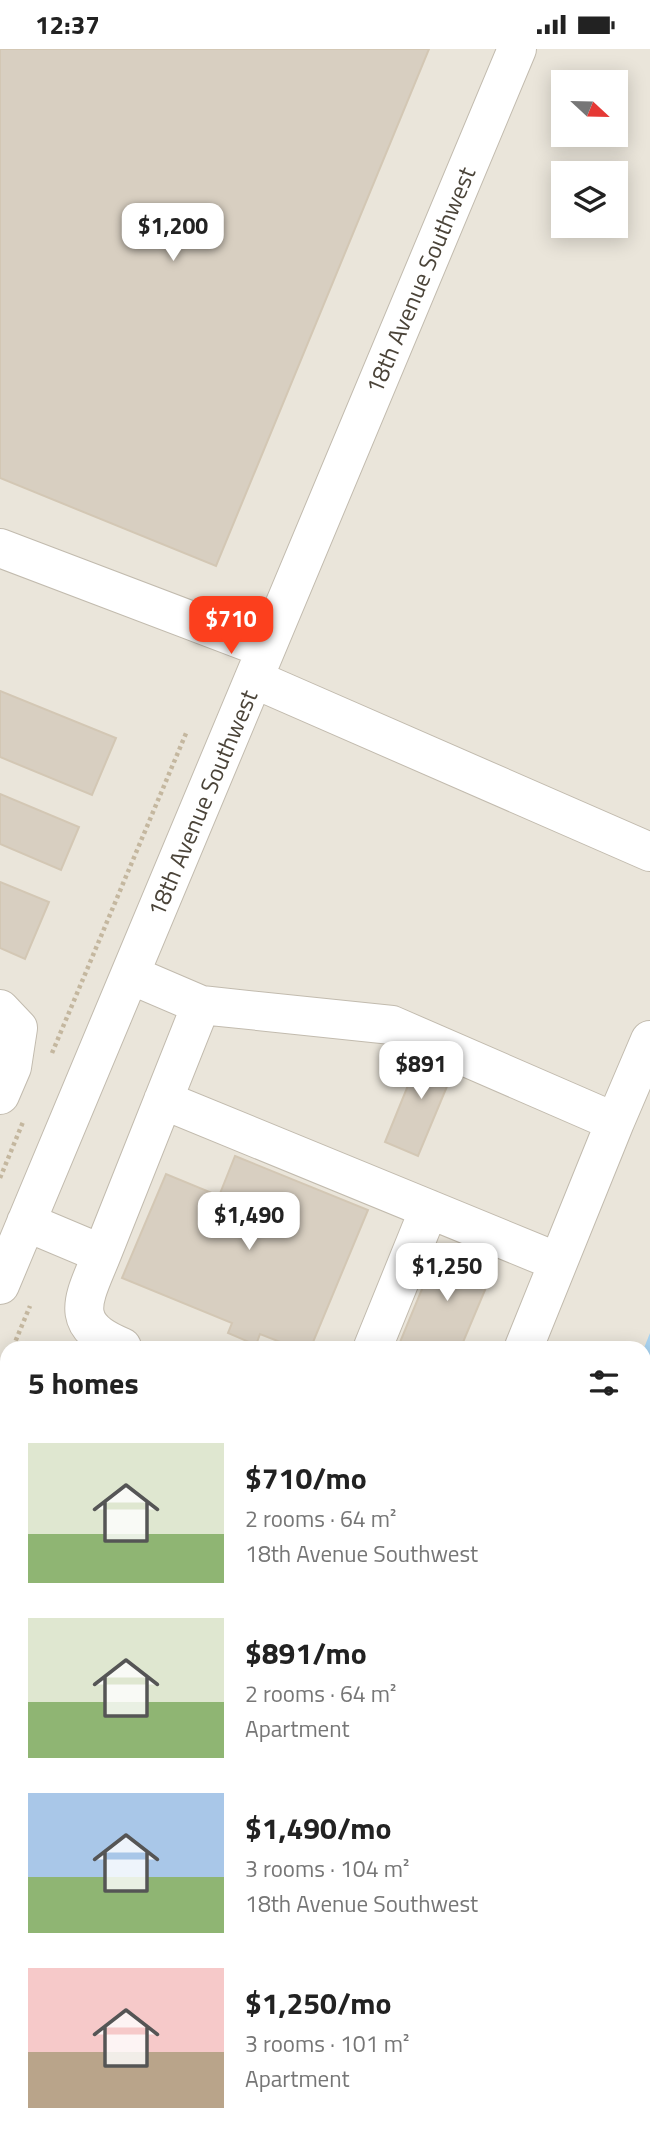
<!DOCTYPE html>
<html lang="en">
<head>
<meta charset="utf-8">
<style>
  body { margin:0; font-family:"Titillium Web",sans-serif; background:#f6f6f6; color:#222; height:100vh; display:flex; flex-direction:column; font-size:26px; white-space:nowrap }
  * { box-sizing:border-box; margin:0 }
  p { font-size:23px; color:#767676 }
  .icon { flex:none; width:38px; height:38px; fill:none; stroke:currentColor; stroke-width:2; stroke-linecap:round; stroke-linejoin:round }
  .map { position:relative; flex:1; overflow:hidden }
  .details { position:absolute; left:0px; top:1292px; width:651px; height:800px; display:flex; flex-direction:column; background:#fff; border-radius:21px 21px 0 0; box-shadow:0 4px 18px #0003 }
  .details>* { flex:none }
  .needle { width:46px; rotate:112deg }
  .fabs { position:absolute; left:551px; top:21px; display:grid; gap:14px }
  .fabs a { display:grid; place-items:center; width:77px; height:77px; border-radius:0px; background:#fff; box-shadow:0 4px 18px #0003; font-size:35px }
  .price { position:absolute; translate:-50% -60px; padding:0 16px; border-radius:14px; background:#fff; color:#222; font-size:23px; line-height:46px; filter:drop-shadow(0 2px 4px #0008) }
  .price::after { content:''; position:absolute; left:50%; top:42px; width:21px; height:16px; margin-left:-10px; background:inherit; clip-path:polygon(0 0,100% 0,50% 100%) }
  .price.selected { background:#fc3f1d; color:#fff }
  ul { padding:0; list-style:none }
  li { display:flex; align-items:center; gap:21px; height:175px; padding:0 28px }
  li span { display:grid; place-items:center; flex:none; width:196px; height:140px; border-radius:0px; color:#555 }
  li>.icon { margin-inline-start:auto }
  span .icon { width:84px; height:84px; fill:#fffc; stroke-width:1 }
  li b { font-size:30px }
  h2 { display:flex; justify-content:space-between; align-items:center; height:84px; padding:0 28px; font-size:30px }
  .status { display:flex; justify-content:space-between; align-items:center; height:49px; padding:0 35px; background:#fff; direction:ltr }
  .status svg { height:19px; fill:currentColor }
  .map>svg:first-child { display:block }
  .residential { fill:#eae5da; fill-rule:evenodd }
  .water { fill:#a9d4f2 }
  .building { fill:#d8cfc1; stroke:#d3c7b4; stroke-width:2 }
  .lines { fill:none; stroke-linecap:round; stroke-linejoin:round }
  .minor-casing { stroke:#c2bbae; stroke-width:40 }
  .major-casing { stroke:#e6c16a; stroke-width:40 }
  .path { stroke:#c4b79f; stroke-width:4.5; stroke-dasharray:3.5 3.5; stroke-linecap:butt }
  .minor { stroke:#fff; stroke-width:38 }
  .major { stroke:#ffe39c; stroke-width:38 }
  .labels { text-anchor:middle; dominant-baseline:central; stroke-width:6; stroke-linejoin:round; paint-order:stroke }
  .street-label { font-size:24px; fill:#4b4439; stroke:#fff }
</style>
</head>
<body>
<div class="status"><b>12:37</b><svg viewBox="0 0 49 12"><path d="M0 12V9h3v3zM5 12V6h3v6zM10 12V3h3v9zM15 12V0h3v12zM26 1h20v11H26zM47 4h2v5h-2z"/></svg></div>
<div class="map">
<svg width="650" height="2090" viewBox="0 0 650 2090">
  <rect width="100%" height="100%" fill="#f6f3ec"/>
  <path class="residential" d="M 0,0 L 650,0 L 650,1762 L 644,1776 L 644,1298 L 7,1298 L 7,2084 L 514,2084 L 512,2090 L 0,2090 ZM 564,33 L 616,33 L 616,86 L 564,86 ZM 564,124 L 616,124 L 616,177 L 564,177 Z"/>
  <path class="water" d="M 650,1284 L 650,1376 L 644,1381 L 644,1299 Z"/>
  <path class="building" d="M 0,0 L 429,0 L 216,517 L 0,429 Z
    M 0,642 L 116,689 L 92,746 L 0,708 Z
    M 0,745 L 79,778 L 61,821 L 0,795 Z
    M 0,833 L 49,853 L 25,910 L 0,899 Z
    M 424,997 L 458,1011 L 418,1107 L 385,1093 Z
    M 235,1107 L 368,1161 L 311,1298 L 293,1298 L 260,1285 L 256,1296 L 228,1284 L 232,1274 L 122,1229 L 166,1125 L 219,1147 Z
    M 439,1199 L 493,1222 L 461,1298 L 398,1298 Z"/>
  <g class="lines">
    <defs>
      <path id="minor" d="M 0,499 L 266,600
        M 254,630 L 650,803
        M 131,926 L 201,956 L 392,976 L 615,1073 L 650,991
        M 0,960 L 18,979 L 12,1018 L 0,1046
        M 163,1051 L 558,1213
        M 26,1173 L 102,1205 C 84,1250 66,1275 122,1298
        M 102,1205 L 201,956
        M 0,1236 L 517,0
        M 373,1298 L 429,1160
        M 524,1298 L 615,1073
        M 0,1453 L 7,1455
        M 644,1688 L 650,1691
        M 85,2084 L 104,2090
        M 391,2084 L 396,2090
        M 0,2088 L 17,2084"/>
      <path id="major" d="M 644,1994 L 650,1980
        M 604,2090 L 606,2084"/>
    </defs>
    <use href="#minor" class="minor-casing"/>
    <use href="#major" class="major-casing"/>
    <path class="path" d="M 52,1004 L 187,682
      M 0,1129 L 23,1073
      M 13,1298 L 30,1257
      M 7,1361 L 1,1382 L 7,1385
      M 0,1520 L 7,1522
      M 644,1620 L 650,1622
      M 644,1773 L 650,1777"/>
    <use href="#minor" class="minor"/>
    <use href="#major" class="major"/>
  </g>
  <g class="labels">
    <g class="street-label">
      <text transform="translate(420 231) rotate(-67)">18th Avenue Southwest</text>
      <text transform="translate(202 754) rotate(-67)">18th Avenue Southwest</text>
    </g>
  </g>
</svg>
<div class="fabs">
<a><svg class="needle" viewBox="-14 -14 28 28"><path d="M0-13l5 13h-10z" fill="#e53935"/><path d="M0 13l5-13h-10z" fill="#767676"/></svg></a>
<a><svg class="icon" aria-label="layers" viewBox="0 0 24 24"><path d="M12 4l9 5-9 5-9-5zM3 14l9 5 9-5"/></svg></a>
</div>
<b class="price" style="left:173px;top:214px">$1,200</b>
<b class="price selected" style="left:231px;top:607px">$710</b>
<b class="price" style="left:421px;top:1052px">$891</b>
<b class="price" style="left:249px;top:1203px">$1,490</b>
<b class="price" style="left:447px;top:1254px">$1,250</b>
<section class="details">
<h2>5 homes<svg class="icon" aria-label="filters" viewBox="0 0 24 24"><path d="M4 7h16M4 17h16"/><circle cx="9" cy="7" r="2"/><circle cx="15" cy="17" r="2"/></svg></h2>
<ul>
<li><span style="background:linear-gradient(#dfe7d0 65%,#8fb573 0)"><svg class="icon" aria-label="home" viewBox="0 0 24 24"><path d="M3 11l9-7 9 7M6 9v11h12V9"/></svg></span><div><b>$710/mo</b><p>2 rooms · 64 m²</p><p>18th Avenue Southwest</p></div></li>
<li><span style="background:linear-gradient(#dfe7d0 60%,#8fb573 0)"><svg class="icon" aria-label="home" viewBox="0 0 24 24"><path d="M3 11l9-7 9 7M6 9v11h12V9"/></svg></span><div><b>$891/mo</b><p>2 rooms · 64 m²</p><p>Apartment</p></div></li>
<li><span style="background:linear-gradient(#a9c7e8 60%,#8fb573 0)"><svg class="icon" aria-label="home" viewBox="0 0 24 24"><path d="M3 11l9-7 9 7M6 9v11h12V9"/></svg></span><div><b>$1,490/mo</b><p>3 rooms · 104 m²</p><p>18th Avenue Southwest</p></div></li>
<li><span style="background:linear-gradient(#f6c9c9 60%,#b9a48a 0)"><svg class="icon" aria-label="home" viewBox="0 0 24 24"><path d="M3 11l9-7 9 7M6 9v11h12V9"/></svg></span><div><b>$1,250/mo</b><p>3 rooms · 101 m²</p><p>Apartment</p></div></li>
</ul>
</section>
</div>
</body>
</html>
